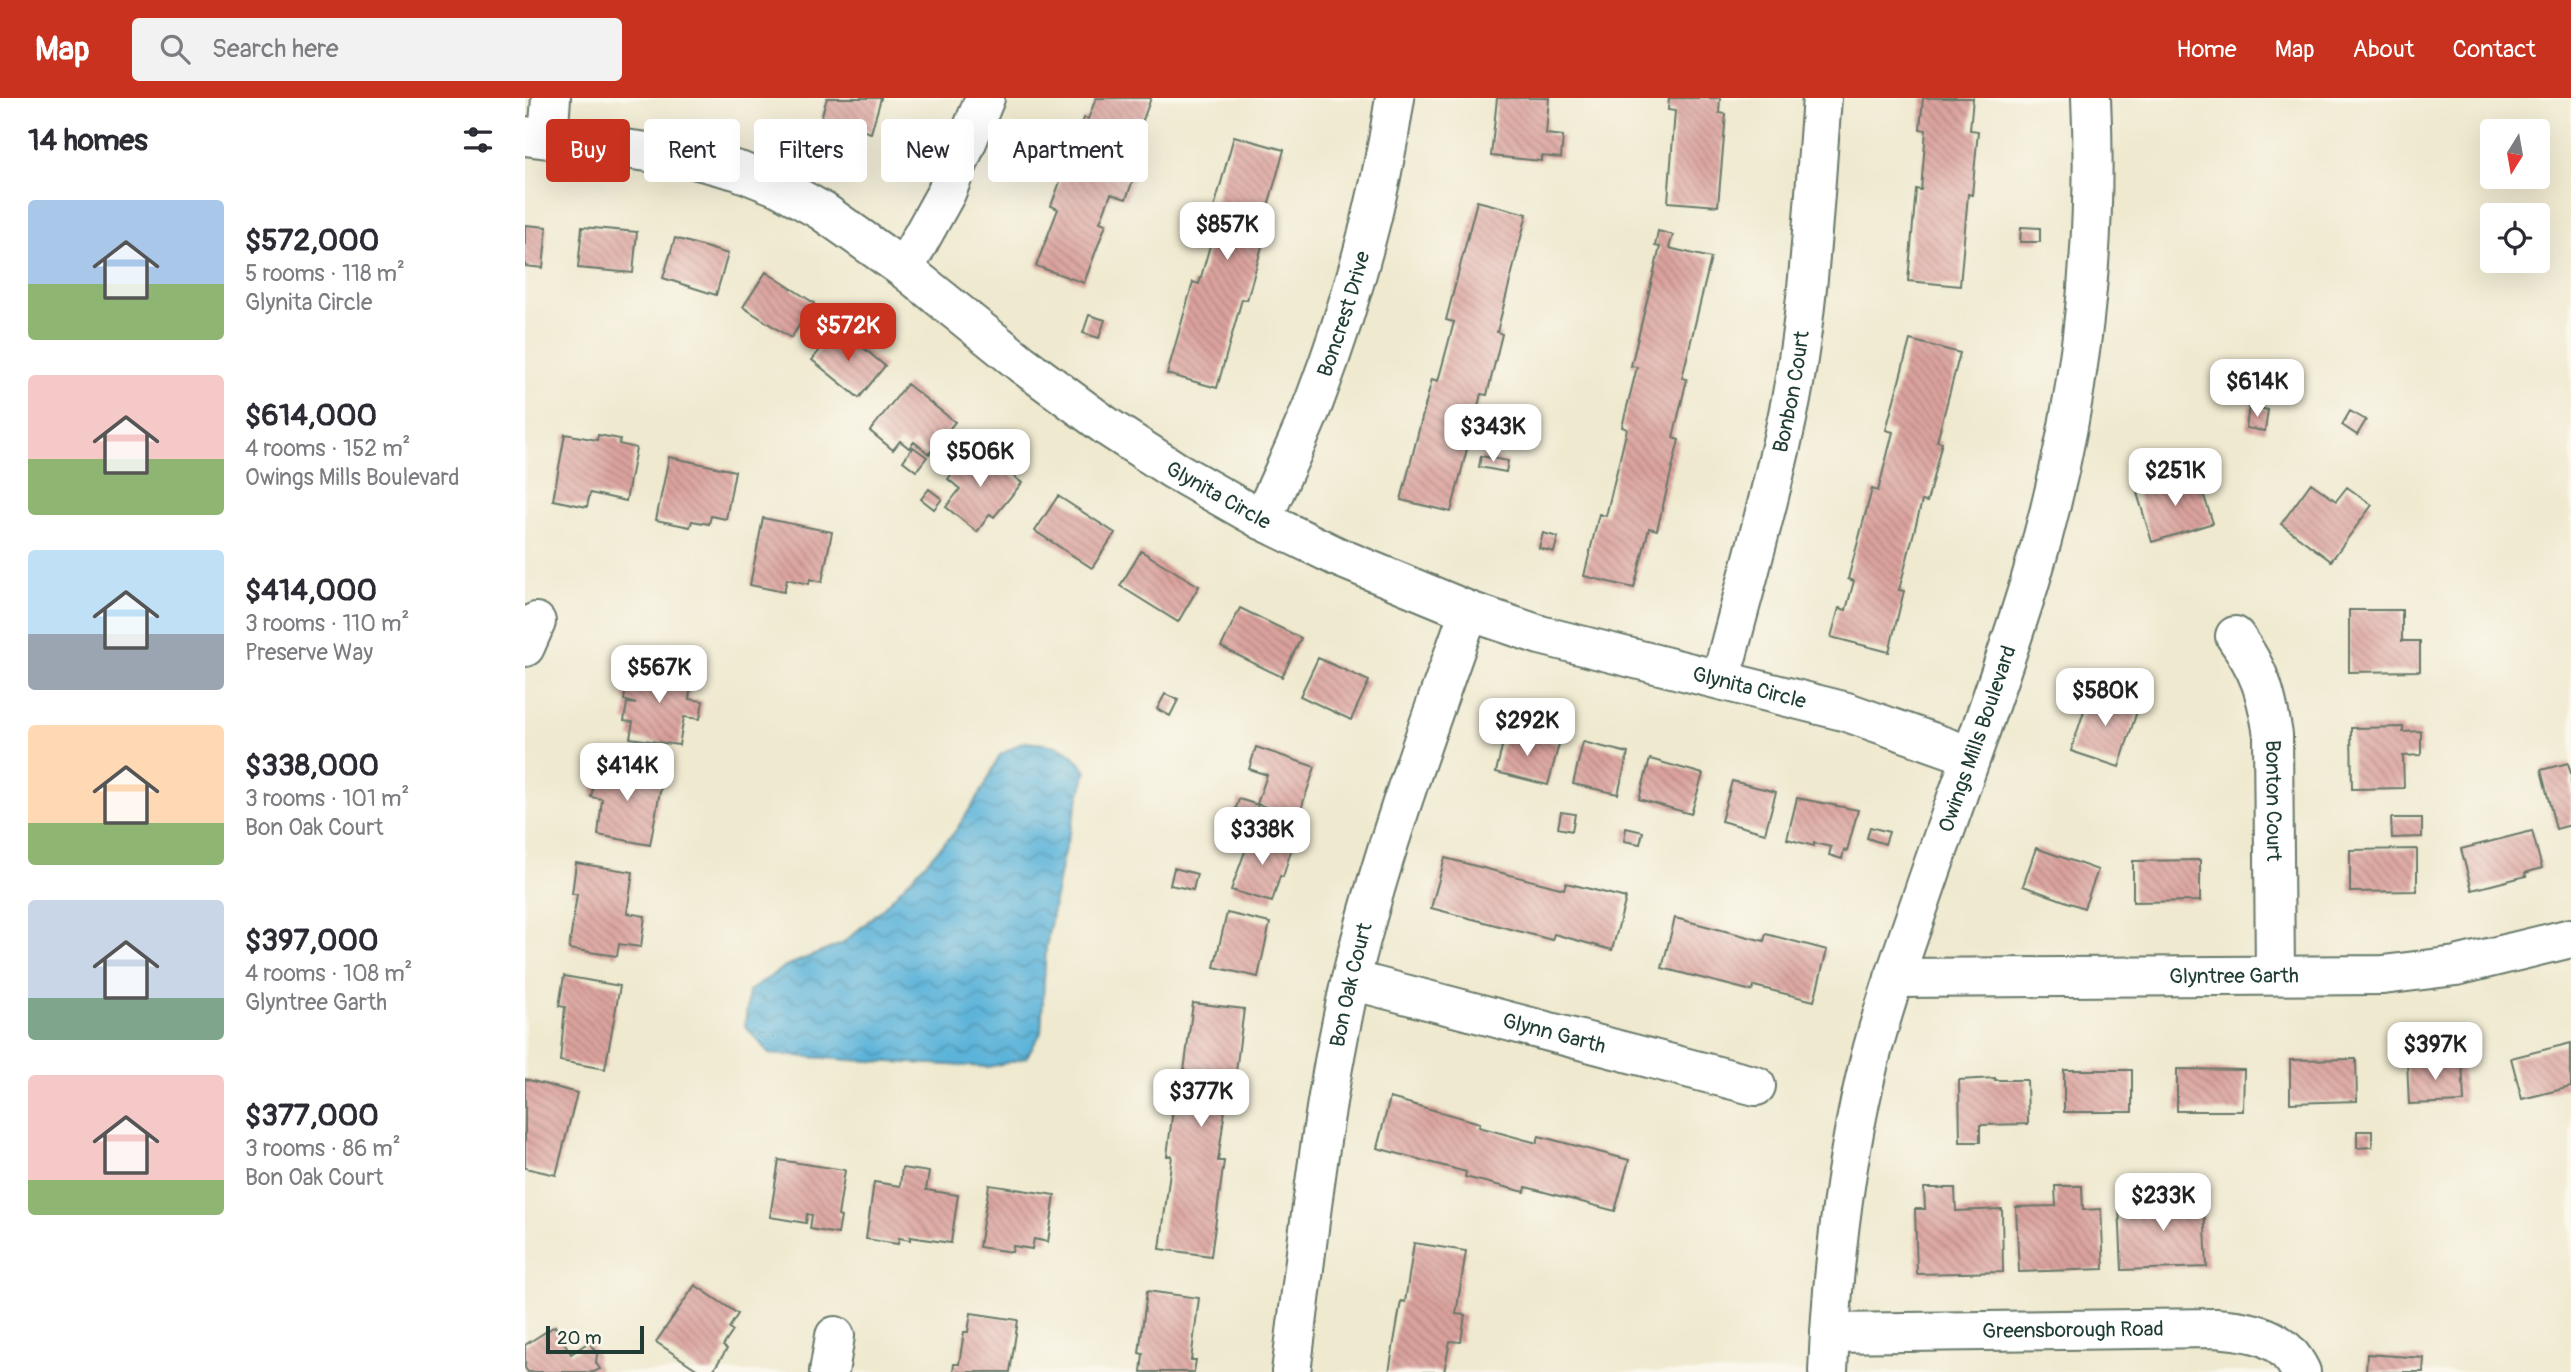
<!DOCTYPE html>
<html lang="en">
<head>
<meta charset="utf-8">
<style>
  body { margin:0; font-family:Pangolin,sans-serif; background:#f2f2f3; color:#2b2b33; height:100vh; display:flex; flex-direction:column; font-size:26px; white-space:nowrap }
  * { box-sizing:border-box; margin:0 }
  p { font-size:23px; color:#7c7c81 }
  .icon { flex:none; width:38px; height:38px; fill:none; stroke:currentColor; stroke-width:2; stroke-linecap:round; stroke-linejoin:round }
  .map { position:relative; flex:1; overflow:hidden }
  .side { display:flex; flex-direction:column; background:#fff; width:525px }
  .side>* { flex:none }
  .guide { position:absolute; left:21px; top:21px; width:665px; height:63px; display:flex; gap:14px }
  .needle { width:46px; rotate:191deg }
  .tools { position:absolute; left:1955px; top:21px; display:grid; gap:14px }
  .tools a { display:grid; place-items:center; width:70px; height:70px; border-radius:7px; background:#fff; box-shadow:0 7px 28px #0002; font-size:35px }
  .scale { position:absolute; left:21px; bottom:18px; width:98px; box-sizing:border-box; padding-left:7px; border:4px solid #1f3d34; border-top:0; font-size:19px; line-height:24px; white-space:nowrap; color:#1f3d34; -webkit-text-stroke:5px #fbf7ec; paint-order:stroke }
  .price { position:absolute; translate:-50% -60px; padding:0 16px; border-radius:14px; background:#fff; color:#222; font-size:23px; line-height:46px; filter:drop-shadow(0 2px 4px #0008) }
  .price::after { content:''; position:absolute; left:50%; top:42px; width:21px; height:16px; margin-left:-10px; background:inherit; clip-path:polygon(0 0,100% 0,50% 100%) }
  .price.selected { background:#c8321e; color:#fff }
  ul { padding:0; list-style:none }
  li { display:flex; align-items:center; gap:21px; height:175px; padding:0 28px }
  li span { display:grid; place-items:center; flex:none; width:196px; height:140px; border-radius:7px; color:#555 }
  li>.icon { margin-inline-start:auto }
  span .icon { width:84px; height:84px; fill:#fffc; stroke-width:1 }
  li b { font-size:30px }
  h2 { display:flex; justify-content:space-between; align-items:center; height:84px; padding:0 28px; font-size:30px }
  .tag { padding:0 24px; border-radius:7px; background:#fff; box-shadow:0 7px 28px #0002; font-size:24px; line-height:63px }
  .tag.selected { background:#c8321e; color:#fff }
  header { display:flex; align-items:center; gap:42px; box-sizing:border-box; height:98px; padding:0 35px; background:#c8321e; color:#fff }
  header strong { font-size:33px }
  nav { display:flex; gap:38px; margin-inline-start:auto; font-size:24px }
  .search { width:490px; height:63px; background:#f2f2f3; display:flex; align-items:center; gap:18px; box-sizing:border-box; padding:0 24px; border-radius:7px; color:#7c7c81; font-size:26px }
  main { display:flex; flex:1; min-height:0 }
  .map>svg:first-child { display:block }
  .water { fill:url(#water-waves); stroke:#3e7886; stroke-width:2 }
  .building { fill:url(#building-back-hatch) }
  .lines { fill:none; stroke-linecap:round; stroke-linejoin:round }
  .minor-casing { stroke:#68796a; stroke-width:42 }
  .secondary-casing { stroke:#68796a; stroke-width:42 }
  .minor { stroke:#fff; stroke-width:38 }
  .secondary { stroke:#fff; stroke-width:38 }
  .labels { text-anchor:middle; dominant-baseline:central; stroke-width:6; stroke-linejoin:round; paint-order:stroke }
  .street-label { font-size:21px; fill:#1f3d34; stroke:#fbf7ec }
</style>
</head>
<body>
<header>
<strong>Map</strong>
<div class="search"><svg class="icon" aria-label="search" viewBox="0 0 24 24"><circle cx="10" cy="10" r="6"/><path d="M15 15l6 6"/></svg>Search here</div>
<nav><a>Home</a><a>Map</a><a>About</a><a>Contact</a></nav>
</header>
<main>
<section class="side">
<h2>14 homes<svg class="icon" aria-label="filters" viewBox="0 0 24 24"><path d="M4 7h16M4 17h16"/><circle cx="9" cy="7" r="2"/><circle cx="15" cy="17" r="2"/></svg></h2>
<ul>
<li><span style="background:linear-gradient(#a9c7e8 60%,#8fb573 0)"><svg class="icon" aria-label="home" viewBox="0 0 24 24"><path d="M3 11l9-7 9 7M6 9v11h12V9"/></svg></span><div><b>$572,000</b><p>5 rooms · 118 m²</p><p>Glynita Circle</p></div></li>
<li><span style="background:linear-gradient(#f6c9c9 60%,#8fb573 0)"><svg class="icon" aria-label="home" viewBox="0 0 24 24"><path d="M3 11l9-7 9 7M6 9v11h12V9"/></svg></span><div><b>$614,000</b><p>4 rooms · 152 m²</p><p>Owings Mills Boulevard</p></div></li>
<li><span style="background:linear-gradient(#bfe0f5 60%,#9aa5b1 0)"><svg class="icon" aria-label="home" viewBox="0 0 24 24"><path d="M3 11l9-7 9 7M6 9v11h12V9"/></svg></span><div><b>$414,000</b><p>3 rooms · 110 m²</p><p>Preserve Way</p></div></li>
<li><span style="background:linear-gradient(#ffd9b3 70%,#8fb573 0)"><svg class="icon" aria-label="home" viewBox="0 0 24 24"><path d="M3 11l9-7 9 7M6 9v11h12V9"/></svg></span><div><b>$338,000</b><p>3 rooms · 101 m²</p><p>Bon Oak Court</p></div></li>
<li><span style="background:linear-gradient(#c9d6e8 70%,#7fa58c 0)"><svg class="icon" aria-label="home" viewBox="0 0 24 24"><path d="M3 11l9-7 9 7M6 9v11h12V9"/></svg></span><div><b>$397,000</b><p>4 rooms · 108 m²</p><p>Glyntree Garth</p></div></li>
<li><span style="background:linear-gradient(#f6c9c9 75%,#8fb573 0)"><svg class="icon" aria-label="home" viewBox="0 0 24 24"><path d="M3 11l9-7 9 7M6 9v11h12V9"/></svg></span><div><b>$377,000</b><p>3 rooms · 86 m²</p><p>Bon Oak Court</p></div></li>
</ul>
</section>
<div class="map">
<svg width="2046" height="1274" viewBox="0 0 2046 1274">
  <defs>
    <pattern id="water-waves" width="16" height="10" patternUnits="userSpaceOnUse" patternTransform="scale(1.75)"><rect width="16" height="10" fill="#5cb3d9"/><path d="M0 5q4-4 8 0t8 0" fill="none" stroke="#4b93b1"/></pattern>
    <pattern id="building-back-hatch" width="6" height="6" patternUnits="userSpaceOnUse" patternTransform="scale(1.75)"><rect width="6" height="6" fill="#dba29d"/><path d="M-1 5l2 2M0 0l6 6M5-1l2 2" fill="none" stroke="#b18581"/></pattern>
  </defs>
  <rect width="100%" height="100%" fill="#fbf7ec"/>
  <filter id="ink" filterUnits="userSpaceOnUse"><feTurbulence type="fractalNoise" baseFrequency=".0143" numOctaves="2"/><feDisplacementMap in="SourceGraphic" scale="14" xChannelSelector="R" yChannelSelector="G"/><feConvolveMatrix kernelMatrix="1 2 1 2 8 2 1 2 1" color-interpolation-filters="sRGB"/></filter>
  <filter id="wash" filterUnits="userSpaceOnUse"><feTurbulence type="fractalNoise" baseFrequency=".00686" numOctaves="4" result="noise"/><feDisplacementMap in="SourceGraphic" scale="28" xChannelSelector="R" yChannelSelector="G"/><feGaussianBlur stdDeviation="1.57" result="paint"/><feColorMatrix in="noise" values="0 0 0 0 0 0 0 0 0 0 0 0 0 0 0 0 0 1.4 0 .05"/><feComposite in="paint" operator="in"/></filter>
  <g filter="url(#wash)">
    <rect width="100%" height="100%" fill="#efe9cf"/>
    <path class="water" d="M 498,644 C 530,647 544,645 561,674 L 537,762 L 521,849 L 516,935 L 501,960 L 464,969 L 325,962 L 245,956 L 220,928 L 224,893 L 261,868 L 317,846 L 356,812 L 429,735 L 458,691 L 475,657 Z"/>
    <g id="blocks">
      <path class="building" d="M 302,0 L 356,0 L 346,35 L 296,20 Z
        M 571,0 L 626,0 L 611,41 L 606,39 L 594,71 L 610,77 L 601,101 L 586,96 L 575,124 L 581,126 L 559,185 L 511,168 L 533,111 L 526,108 L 559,20 L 563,21 Z
        M 972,0 L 1024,0 L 1021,36 L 1038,38 L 1036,60 L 1017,58 L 1016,63 L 966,58 Z
        M 1144,0 L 1195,0 L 1194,15 L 1201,16 L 1193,108 L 1143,104 L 1150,13 L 1143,12 Z
        M 1398,0 L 1448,0 L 1445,32 L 1453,33 L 1447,97 L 1443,96 L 1435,188 L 1383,183 L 1391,91 L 1396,92 L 1401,32 L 1395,31 Z
        M 709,38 L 759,52 L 734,140 L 739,141 L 722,202 L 717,201 L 692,290 L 642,276 L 668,184 L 674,186 L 690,130 L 684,128 Z
        M 952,103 L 1002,116 L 972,234 L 977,236 L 962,297 L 956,296 L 926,414 L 876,402 L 907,281 L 913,283 L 929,224 L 921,222 Z
        M 0,127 L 22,129 L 18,170 L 0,168 Z
        M 57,129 L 112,134 L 108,175 L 53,170 Z
        M 1496,129 L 1515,130 L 1515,144 L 1495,144 Z
        M 1133,133 L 1148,137 L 1144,150 L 1186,160 L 1157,280 L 1162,281 L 1148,340 L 1154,342 L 1132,432 L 1124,430 L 1109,490 L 1059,478 L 1074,416 L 1081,418 L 1102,331 L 1097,329 L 1112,269 L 1106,268 L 1135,149 L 1130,148 Z
        M 150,140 L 203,156 L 191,197 L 138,180 Z
        M 241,174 L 289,205 L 266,240 L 218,209 Z
        M 564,217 L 580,222 L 574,240 L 558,235 Z
        M 313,229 L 360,268 L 334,300 L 287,262 Z
        M 1385,242 L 1435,255 L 1412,343 L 1417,344 L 1402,404 L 1397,403 L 1374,492 L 1379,493 L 1364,554 L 1306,539 L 1314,510 L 1321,512 L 1329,483 L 1323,481 L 1347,391 L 1353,393 L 1368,334 L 1361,332 Z
        M 382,286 L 430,324 L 404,356 L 389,344 L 384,350 L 375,343 L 368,352 L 345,333 Z
        M 1724,308 L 1743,312 L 1740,333 L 1721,330 Z
        M 1825,313 L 1841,322 L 1832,337 L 1817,327 Z
        M 40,336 L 72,342 L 73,337 L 95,341 L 94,346 L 111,350 L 101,403 L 65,395 L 62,409 L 28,402 Z
        M 449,348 L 497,385 L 469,419 L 465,416 L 452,434 L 421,409 L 435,391 L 423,381 Z
        M 388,349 L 402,359 L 391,373 L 378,363 Z
        M 956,358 L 983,363 L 981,374 L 954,369 Z
        M 144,359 L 210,373 L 201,421 L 186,418 L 184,426 L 167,423 L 165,429 L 131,422 Z
        M 1672,377 L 1688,425 L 1627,444 L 1612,395 Z
        M 1786,385 L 1811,403 L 1822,389 L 1847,407 L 1806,463 L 1756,426 Z
        M 404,391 L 417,401 L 409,411 L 396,401 Z
        M 533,398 L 590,435 L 567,470 L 510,433 Z
        M 238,420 L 307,434 L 297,484 L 285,481 L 284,486 L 262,481 L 259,494 L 225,487 Z
        M 1018,435 L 1033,439 L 1029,454 L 1014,450 Z
        M 616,453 L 674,488 L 653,524 L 595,488 Z
        M 715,510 L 776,540 L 757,579 L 696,549 Z
        M 1824,512 L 1877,512 L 1877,543 L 1895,543 L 1895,573 L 1824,574 Z
        M 793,560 L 844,583 L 826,622 L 775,598 Z
        M 104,569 L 167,579 L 164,601 L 178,603 L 175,621 L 159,619 L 154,647 L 105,640 L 108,624 L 99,623 L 102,605 L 111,606 L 99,602 Z
        M 1566,591 L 1614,607 L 1594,669 L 1546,653 Z
        M 640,596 L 653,602 L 645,618 L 632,611 Z
        M 1878,629 L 1878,634 L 1896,633 L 1896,657 L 1878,658 L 1879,690 L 1827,691 L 1826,630 Z
        M 981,632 L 1034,646 L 1023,687 L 971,674 Z
        M 1058,644 L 1103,655 L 1093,696 L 1048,686 Z
        M 731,649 L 790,669 L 773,720 L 732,706 L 742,677 L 724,671 Z
        M 1125,661 L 1178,676 L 1166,716 L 1114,701 Z
        M 73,665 L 138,677 L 125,747 L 73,737 L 77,701 L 66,699 Z
        M 2043,665 L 2046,676 L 2046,727 L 2031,731 L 2016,672 Z
        M 1207,683 L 1251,694 L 1240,735 L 1196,723 Z
        M 1272,700 L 1333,712 L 1322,753 L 1319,752 L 1317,761 L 1304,757 L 1306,749 L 1289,745 L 1289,748 L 1262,741 Z
        M 714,701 L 733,707 L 729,719 L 710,713 Z
        M 1036,714 L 1050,716 L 1047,733 L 1033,730 Z
        M 1866,720 L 1897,720 L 1897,739 L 1867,740 Z
        M 1345,729 L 1364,734 L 1360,746 L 1342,740 Z
        M 1101,730 L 1118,734 L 1115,746 L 1099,743 Z
        M 2007,733 L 2017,770 L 2000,775 L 2001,778 L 1947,792 L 1936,751 Z
        M 727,734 L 768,746 L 758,779 L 755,778 L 747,804 L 706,792 Z
        M 1511,750 L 1573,772 L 1559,810 L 1498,788 Z
        M 1892,751 L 1892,793 L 1825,794 L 1825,752 Z
        M 920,760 L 1039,791 L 1041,785 L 1101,800 L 1087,852 L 1029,836 L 1027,842 L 906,810 Z
        M 1675,762 L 1675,803 L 1608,804 L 1608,763 Z
        M 51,765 L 108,774 L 102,815 L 120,818 L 116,849 L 94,846 L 92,858 L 44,851 L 52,796 L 47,796 Z
        M 649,770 L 672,776 L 668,792 L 645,787 Z
        M 702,815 L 745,825 L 733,879 L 689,869 Z
        M 1150,820 L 1239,843 L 1241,836 L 1302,852 L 1289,903 L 1229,888 L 1227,893 L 1137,870 Z
        M 39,878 L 95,888 L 80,971 L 35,963 L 40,909 L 34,908 Z
        M 668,905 L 719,911 L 707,1005 L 701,1004 L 693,1063 L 699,1063 L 686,1158 L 635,1151 L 647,1058 L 642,1058 L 650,995 L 656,996 Z
        M 2046,945 L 2046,989 L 1997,1001 L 1986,960 Z
        M 1831,961 L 1832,1003 L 1765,1005 L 1765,962 Z
        M 1937,962 L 1939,1004 L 1884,1006 L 1882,963 Z
        M 1652,971 L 1719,972 L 1718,1013 L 1652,1013 Z
        M 1539,972 L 1607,972 L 1607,1014 L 1539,1014 Z
        M 1470,980 L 1470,982 L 1502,982 L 1503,1026 L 1455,1027 L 1455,1044 L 1435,1044 L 1434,982 Z
        M 0,981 L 52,995 L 31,1077 L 0,1070 Z
        M 865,1000 L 955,1025 L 954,1029 L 1012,1045 L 1014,1038 L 1104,1062 L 1090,1113 L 1001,1089 L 1000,1094 L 940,1079 L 941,1074 L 852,1050 Z
        M 1832,1033 L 1847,1033 L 1847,1049 L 1832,1050 Z
        M 254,1062 L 320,1072 L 313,1118 L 316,1119 L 313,1136 L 285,1131 L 287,1117 L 282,1116 L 281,1125 L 245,1119 Z
        M 377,1070 L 404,1074 L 401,1092 L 433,1097 L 426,1145 L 385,1139 L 385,1142 L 374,1140 L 373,1146 L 341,1141 L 349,1084 L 375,1088 Z
        M 1633,1086 L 1659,1086 L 1661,1110 L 1679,1109 L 1682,1169 L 1597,1172 L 1594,1107 L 1634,1105 Z
        M 464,1087 L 530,1097 L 523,1144 L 509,1141 L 507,1151 L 488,1148 L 487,1154 L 454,1149 Z
        M 1530,1088 L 1557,1088 L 1558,1112 L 1576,1111 L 1579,1171 L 1494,1174 L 1491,1109 L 1531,1108 Z
        M 1399,1090 L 1430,1090 L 1431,1113 L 1477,1111 L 1478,1174 L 1392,1176 L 1390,1111 L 1400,1111 Z
        M 889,1145 L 941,1153 L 931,1216 L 940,1217 L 936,1244 L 925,1243 L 919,1274 L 864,1274 L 876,1203 L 880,1204 Z
        M 170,1187 L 213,1216 L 204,1230 L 208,1233 L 198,1248 L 202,1251 L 187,1274 L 176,1274 L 131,1244 Z
        M 622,1193 L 674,1200 L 666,1262 L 671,1262 L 669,1274 L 616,1274 L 618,1256 L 614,1255 Z
        M 446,1215 L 493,1222 L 485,1274 L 428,1274 L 429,1266 L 434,1266 L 439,1234 L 443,1234 Z
        M 30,1228 L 46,1256 L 64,1244 L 72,1256 L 71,1265 L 75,1271 L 69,1274 L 3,1274 L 0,1270 L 0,1247 Z
        M 1842,1256 L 1899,1260 L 1898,1274 L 1841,1274 Z"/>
    </g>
  </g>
  <g filter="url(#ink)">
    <use href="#blocks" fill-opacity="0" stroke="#68796a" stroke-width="2"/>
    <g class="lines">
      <defs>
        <g id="minor">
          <path id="s1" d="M 0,38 L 161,59 L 214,73 L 254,89 L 297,113 L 379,171 L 497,266 L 581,328 L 649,372 L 737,422 L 813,459 L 944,513 L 1015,537 L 1322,614 L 1446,658"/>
          <path d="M 23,40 L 26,0"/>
          <path d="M 379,171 L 421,95 L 460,0"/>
          <path id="s2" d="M 737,422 C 754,383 773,344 789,304 C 826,207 855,104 870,0"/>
          <path id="s3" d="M 1710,538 C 1735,573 1741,594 1748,637 L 1750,876"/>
          <path d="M 0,549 L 11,524"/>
          <path id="s4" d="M 1196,581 C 1220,488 1247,396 1266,302 C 1285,203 1289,100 1297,0"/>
          <path id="s5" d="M 1369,880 L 1858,877 L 1931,868 L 2046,840"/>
          <path id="s6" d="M 826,882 L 1231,988"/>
          <path id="s7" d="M 1305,1235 L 1690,1230 C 1728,1233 1758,1237 1776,1274"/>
          <path d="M 304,1274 L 310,1238"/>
          <path id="s8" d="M 766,1274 C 783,1143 796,1010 826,881 C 856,755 901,635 944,513"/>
        </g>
        <g id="secondary">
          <path id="s9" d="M 1303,1274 C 1307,1176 1318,1077 1340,981 C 1354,921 1375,863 1395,805 C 1431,699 1471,594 1504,487 C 1552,331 1574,163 1566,0"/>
        </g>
      </defs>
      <use href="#minor" class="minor-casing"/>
      <use href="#secondary" class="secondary-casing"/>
      <use href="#minor" class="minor"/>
      <use href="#secondary" class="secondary"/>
    </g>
  </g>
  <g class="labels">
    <g class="street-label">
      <text stroke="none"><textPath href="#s2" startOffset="222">Boncrest Drive</textPath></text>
      <text stroke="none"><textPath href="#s4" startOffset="296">Bonbon Court</textPath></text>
      <text stroke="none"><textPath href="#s1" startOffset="798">Glynita Circle</textPath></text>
      <text stroke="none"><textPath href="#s1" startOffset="1365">Glynita Circle</textPath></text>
      <text stroke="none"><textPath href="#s9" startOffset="654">Owings Mills Boulevard</textPath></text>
      <text stroke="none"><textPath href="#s3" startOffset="173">Bonton Court</textPath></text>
      <text stroke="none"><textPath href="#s5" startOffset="340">Glyntree Garth</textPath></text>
      <text stroke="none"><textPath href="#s8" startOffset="392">Bon Oak Court</textPath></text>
      <text stroke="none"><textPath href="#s6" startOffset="210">Glynn Garth</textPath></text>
      <text stroke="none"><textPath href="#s7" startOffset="243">Greensborough Road</textPath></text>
    </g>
  </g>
</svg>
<div class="tools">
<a><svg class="needle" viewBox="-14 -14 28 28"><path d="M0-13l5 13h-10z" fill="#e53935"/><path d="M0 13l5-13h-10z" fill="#7c7c81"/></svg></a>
<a><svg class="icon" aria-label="locate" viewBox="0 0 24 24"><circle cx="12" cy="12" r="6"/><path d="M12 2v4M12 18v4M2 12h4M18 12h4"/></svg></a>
</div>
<div class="scale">20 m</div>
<b class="price" style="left:702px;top:164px">$857K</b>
<b class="price selected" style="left:323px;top:265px">$572K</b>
<b class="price" style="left:1732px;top:321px">$614K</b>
<b class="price" style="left:968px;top:366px">$343K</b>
<b class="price" style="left:455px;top:391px">$506K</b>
<b class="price" style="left:1650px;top:410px">$251K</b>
<b class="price" style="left:134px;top:607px">$567K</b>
<b class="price" style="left:1580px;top:630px">$580K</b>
<b class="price" style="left:1002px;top:660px">$292K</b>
<b class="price" style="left:102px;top:705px">$414K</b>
<b class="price" style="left:737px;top:769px">$338K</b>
<b class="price" style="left:1910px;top:984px">$397K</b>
<b class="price" style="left:676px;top:1031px">$377K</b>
<b class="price" style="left:1638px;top:1135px">$233K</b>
<div class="guide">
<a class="tag selected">Buy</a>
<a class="tag">Rent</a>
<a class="tag">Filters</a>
<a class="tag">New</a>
<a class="tag">Apartment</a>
</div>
</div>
</main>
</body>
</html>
